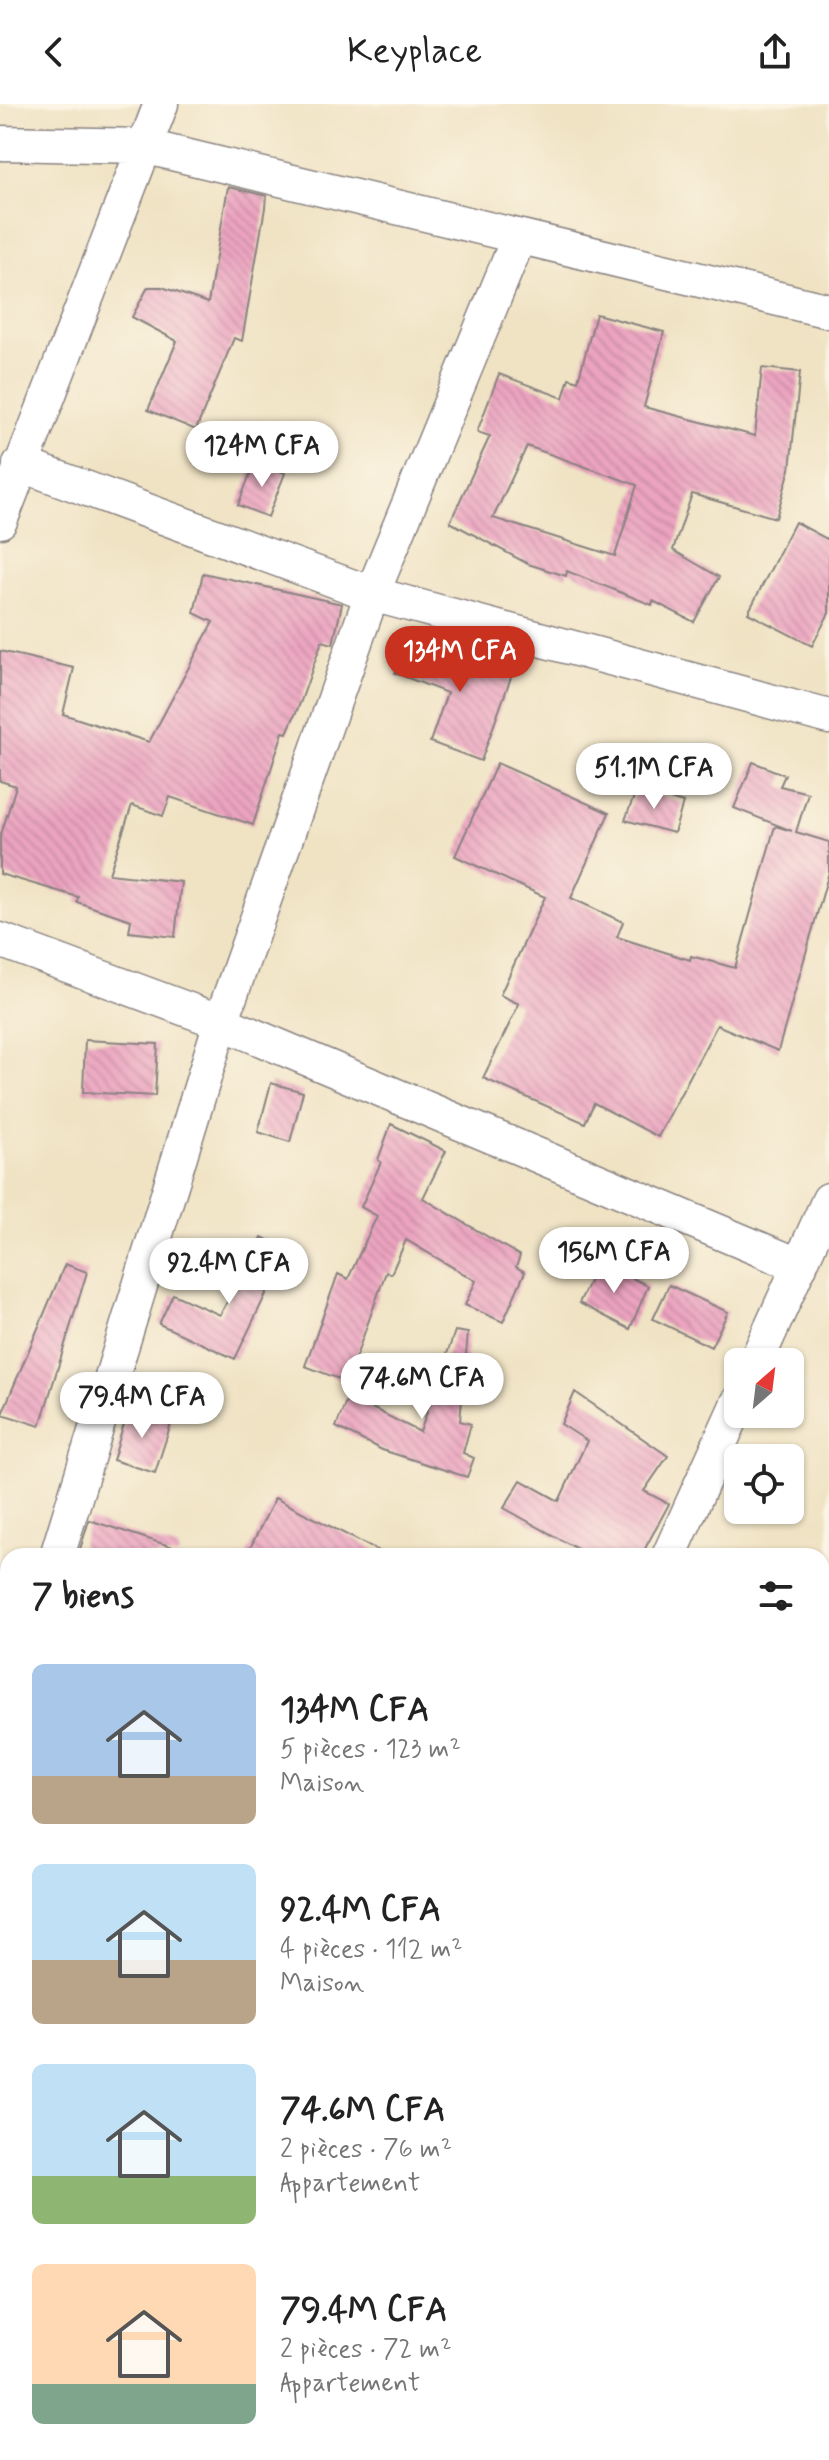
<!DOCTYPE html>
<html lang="fr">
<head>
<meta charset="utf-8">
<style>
  body { margin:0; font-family:Mynerve,sans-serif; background:#f6f6f6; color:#222; height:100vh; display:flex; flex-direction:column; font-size:30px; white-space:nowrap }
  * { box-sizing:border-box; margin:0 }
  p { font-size:26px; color:#767676 }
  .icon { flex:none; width:44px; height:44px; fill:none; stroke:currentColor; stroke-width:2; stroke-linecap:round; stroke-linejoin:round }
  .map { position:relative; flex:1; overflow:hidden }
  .details { position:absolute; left:0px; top:1444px; width:830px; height:912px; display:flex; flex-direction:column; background:#fff; border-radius:24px 24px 0 0; box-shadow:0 2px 6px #0004 }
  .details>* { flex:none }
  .needle { width:52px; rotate:28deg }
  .fabs { position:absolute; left:724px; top:1244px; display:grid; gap:16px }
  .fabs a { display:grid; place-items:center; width:80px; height:80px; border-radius:12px; background:#fff; box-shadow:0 2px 6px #0004; font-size:40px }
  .price { position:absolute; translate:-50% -68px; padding:0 18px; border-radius:28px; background:#fff; color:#222; font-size:26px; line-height:52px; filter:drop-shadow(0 2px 4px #0008) }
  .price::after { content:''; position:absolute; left:50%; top:48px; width:24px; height:18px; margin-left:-12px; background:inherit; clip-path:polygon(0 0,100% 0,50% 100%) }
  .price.active { background:#c8321e; color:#fff }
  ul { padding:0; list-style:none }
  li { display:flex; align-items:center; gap:24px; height:200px; padding:0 32px }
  li span { display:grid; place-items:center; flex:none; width:224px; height:160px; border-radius:12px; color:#555 }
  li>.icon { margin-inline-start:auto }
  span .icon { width:96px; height:96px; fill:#fffc; stroke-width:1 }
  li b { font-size:34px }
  h2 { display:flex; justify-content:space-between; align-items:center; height:96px; padding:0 32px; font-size:34px }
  header { display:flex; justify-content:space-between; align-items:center; height:104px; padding:0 32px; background:#fff; font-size:36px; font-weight:600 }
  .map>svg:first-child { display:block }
  .building { fill:url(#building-back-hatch); fill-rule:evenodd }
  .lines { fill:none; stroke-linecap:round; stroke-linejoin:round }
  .minor-casing { stroke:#898280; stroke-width:37 }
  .minor { stroke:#fff; stroke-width:34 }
</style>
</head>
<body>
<header><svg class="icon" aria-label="back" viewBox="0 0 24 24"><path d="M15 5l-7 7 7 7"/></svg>Keyplace<svg class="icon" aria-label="share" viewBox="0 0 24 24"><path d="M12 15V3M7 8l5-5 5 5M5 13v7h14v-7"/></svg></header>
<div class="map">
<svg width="829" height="2356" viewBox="0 0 829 2356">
  <defs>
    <pattern id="building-back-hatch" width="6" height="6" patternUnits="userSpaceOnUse" patternTransform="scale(2)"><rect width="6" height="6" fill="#eba3bf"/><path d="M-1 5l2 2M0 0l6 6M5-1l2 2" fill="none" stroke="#c98ca5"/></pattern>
  </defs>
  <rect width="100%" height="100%" fill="#fcf5e5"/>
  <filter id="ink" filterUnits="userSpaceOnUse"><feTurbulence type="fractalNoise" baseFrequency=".0125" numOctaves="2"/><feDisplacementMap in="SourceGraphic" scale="16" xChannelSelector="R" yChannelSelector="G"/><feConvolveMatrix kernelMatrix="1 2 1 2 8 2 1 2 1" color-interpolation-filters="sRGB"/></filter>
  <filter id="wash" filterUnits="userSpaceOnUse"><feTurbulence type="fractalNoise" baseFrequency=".006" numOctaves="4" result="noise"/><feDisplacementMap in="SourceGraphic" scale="32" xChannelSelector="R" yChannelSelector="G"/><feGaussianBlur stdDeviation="1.8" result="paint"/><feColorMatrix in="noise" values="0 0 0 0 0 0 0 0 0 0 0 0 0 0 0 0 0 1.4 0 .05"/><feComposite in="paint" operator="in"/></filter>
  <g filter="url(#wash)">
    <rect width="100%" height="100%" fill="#f0e3c4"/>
    <g id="blocks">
      <path class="building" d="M 228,83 L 267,92 L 242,237 L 234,234 L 196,326 L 148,306 L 177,237 L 132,213 L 148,183 L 162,183 L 208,199 Z
        M 596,210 L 664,228 L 644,303 L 755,332 L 762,264 L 800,268 L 790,365 L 776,414 L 692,390 L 673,446 L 719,473 L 694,518 L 653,497 L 652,501 L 567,467 L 566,472 L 528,460 L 450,418 L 490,332 L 477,328 L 499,270 L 563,294 L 569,274 L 578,277 ZM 527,342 L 637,381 L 615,452 L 493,414 Z
        M 255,358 L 285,369 L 268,413 L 238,401 Z
        M 795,418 L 829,436 L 829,509 L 812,542 L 748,509 Z
        M 203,469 L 342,500 L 333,540 L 322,537 L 301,597 L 287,629 L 283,628 L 253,721 L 170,693 L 163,712 L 132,701 L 109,770 L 181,778 L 175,833 L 129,828 L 131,816 L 77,798 L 78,793 L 0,770 L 0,734 L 16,682 L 0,677 L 0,547 L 74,564 L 63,610 L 149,638 L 213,518 L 194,509 Z
        M 410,532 L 468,556 L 470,548 L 515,562 L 481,657 L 430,638 L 447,589 L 395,569 Z
        M 753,658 L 785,671 L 780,682 L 808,689 L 796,728 L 829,738 L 829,768 L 778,947 L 717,921 L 658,1033 L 594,999 L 585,1019 L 483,974 L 519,900 L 500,891 L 545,793 L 455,752 L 497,659 L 609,709 L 571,794 L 623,818 L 617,833 L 690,856 L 691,852 L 735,864 L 775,722 L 792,727 L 734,704 Z
        M 637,685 L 683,699 L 674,729 L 625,716 Z
        M 85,936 L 158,940 L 155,992 L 83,988 Z
        M 271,979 L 303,988 L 290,1038 L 258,1028 Z
        M 391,1020 L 446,1047 L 423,1094 L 520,1152 L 516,1163 L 525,1168 L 503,1218 L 465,1201 L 476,1177 L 406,1136 L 391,1170 L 386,1168 L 347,1278 L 305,1262 L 338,1170 L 348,1175 L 377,1112 L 361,1103 L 381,1058 L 378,1056 Z
        M 262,1133 L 287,1146 L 235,1255 L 159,1220 L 173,1190 L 220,1211 Z
        M 599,1157 L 648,1182 L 630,1225 L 579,1199 Z
        M 65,1160 L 87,1168 L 40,1322 L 2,1310 Z
        M 669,1181 L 728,1208 L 711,1243 L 653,1215 Z
        M 455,1227 L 468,1229 L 460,1317 L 471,1320 L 463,1349 L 474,1354 L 467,1373 L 382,1346 L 336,1323 L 348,1292 L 420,1328 Z
        M 575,1288 L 668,1352 L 644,1387 L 669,1400 L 641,1452 L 590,1452 L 504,1404 L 521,1376 L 559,1397 L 587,1337 L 561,1320 Z
        M 129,1304 L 172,1317 L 155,1369 L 113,1356 Z
        M 275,1394 L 388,1452 L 246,1452 Z
        M 89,1416 L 179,1445 L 178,1452 L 78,1452 Z"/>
    </g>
  </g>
  <g filter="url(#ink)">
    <use href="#blocks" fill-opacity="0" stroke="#898280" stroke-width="2"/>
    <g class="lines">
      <defs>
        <path id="minor" d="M 0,39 L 143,42 L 829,207
          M 20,360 L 372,490 L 829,613
          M 0,417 L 161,0
          M 0,836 L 221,918 L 800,1162
          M 756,1258 L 829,1096
          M 57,1452 L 221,918 L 372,490 L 519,133
          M 669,1452 L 738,1299
          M 0,1636 L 8,1610
          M 0,1721 L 8,1724
          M 0,1936 L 8,1952
          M 822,1959 L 829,1963
          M 201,2348 L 204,2356
          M 273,2356 L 277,2348"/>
      </defs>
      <use href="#minor" class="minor-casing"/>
      <use href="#minor" class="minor"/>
    </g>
  </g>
</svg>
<div class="fabs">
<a><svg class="needle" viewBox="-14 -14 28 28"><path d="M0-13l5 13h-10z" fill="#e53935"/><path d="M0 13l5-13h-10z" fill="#767676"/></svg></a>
<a><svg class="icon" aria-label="locate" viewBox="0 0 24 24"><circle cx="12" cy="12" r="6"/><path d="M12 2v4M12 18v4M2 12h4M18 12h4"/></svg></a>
</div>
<b class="price" style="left:262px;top:385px">124M CFA</b>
<b class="price active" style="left:460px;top:590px">134M CFA</b>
<b class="price" style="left:654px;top:707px">51.1M CFA</b>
<b class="price" style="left:614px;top:1191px">156M CFA</b>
<b class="price" style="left:229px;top:1202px">92.4M CFA</b>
<b class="price" style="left:422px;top:1317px">74.6M CFA</b>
<b class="price" style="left:142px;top:1336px">79.4M CFA</b>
<section class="details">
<h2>7 biens<svg class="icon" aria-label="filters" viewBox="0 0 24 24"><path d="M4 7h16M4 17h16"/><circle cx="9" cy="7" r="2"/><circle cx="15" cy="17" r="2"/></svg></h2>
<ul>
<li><span style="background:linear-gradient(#a9c7e8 70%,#b9a48a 0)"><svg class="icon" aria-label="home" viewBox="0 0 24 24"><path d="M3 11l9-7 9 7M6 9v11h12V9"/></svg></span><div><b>134M CFA</b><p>5 pièces · 123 m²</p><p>Maison</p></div></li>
<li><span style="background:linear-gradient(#bfe0f5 60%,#b9a48a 0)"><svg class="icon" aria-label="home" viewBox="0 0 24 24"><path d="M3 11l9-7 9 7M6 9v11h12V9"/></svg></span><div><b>92.4M CFA</b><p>4 pièces · 112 m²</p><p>Maison</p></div></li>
<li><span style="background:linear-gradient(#bfe0f5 70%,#8fb573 0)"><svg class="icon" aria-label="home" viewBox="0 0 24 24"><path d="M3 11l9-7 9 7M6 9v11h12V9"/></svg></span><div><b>74.6M CFA</b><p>2 pièces · 76 m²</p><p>Appartement</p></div></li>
<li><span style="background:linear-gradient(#ffd9b3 75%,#7fa58c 0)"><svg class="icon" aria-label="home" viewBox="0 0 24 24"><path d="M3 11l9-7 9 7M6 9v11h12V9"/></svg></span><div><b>79.4M CFA</b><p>2 pièces · 72 m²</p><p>Appartement</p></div></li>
</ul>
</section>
</div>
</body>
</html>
